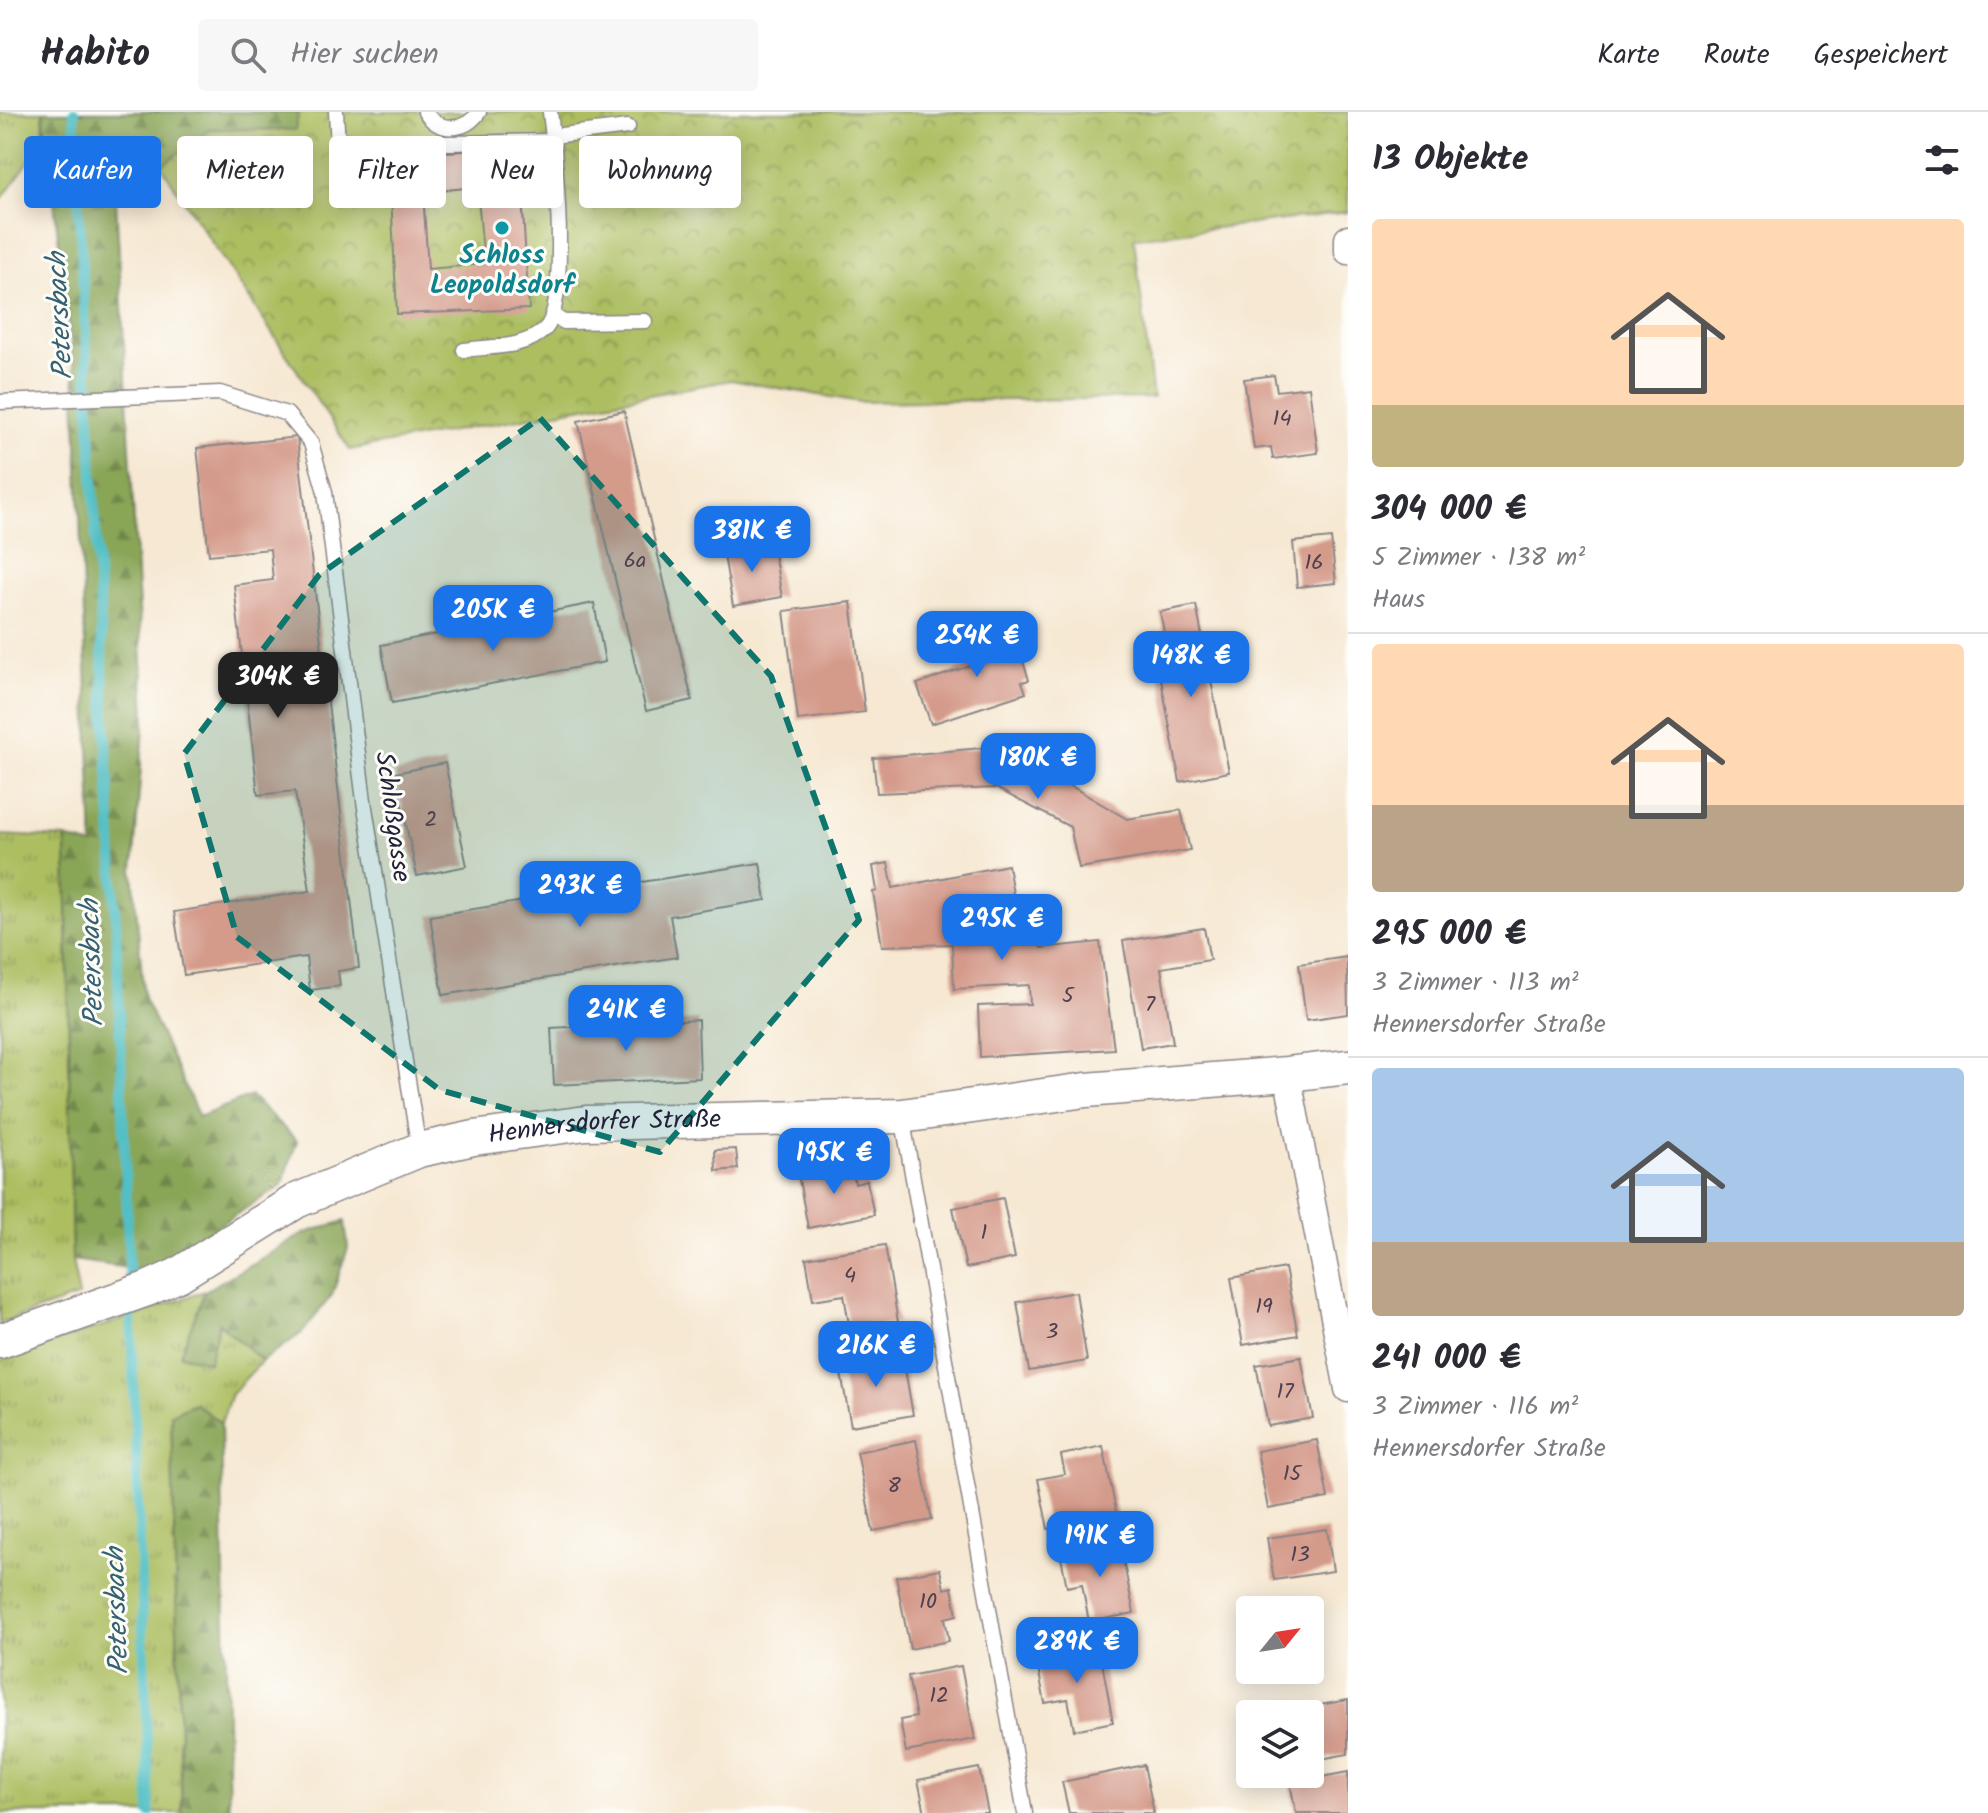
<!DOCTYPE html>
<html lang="de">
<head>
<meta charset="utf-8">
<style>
  body { margin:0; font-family:Kalam,sans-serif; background:#f7f7f7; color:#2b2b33; height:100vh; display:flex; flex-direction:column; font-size:30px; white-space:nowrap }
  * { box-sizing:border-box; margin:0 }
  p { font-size:26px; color:#7c7c81 }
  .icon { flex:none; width:44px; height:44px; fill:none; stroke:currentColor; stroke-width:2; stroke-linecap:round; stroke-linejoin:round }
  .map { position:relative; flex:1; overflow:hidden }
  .panel { display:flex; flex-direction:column; background:#fff; width:640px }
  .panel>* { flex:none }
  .hud { position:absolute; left:24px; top:24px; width:760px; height:72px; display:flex; gap:16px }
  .needle { width:52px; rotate:60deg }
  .fabs { position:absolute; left:1236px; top:1484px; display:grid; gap:16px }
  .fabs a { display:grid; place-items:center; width:88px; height:88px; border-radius:8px; background:#fff; box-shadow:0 4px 20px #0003; font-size:40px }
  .price { position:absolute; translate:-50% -68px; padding:0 18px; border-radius:16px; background:#1a73e8; color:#fff; font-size:26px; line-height:52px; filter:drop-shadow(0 2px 4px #0008) }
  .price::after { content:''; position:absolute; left:50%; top:48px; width:24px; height:18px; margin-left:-12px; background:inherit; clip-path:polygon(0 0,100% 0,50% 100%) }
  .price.active { background:#222; color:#fff }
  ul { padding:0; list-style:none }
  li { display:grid; align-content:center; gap:16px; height:424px; padding:0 24px }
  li+li { border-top:2px solid #e1e1e2 }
  li span { display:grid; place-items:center; height:248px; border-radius:8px; color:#555 }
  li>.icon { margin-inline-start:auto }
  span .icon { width:144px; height:144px; fill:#fffc; stroke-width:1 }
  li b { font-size:34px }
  h2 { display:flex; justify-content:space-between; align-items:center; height:96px; padding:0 24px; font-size:34px }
  .chip { padding:0 28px; border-radius:8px; background:#fff; box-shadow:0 4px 20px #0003; font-size:28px; line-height:72px }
  .chip.active { background:#1a73e8; color:#fff }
  header { display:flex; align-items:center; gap:48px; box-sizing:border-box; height:112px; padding:0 40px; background:#fff; border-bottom:2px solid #e1e1e2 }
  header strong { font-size:38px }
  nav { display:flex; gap:44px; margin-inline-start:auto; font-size:28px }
  .search { width:560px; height:72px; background:#f7f7f7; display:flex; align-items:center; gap:20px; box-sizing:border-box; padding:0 28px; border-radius:8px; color:#7c7c81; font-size:30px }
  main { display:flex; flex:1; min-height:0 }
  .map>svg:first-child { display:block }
  .grass { fill:url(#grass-tufts); stroke:#67704e; stroke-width:2 }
  .forest { fill:url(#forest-firs); stroke:#566449; stroke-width:2 }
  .park { fill:url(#park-crowns); stroke:#67704e; stroke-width:2 }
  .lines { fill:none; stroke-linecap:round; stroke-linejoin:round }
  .stream { stroke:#51bfc5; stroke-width:10 }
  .building { fill:#d49a8a; fill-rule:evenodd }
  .service-casing { stroke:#8c8586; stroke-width:17 }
  .minor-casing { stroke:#8c8586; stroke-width:29 }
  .tertiary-casing { stroke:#8c8586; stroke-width:37 }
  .service { stroke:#fff; stroke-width:14 }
  .minor { stroke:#fff; stroke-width:26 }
  .tertiary { stroke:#fff; stroke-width:34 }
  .marked { fill:#0f766e; fill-opacity:0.2; stroke:#0f766e; stroke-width:6; stroke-dasharray:16 10; stroke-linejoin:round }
  .culture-dot { fill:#0f9aa8; stroke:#fdfcf7; stroke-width:3 }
  .labels { text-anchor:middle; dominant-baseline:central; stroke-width:6; stroke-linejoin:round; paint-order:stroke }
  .number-label { font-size:22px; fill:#4e404f }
  .culture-label { font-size:26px; font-weight:bold; fill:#0d838f; stroke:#fdfcf7 }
  .street-label { font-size:26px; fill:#22223b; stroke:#fdfcf7 }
  .water-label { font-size:28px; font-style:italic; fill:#356172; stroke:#fdfcf7 }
</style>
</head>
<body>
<header>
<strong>Habito</strong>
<div class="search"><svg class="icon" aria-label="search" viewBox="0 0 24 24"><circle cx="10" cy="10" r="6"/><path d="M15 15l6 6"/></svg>Hier suchen</div>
<nav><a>Karte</a><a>Route</a><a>Gespeichert</a></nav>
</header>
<main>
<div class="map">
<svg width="1348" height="1701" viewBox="0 0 1348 1701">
  <defs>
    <pattern id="grass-tufts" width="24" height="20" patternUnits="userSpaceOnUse" patternTransform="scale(2)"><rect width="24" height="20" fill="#acbe61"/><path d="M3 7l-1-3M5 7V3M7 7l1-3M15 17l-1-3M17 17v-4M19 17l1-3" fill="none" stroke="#8c9a51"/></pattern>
    <pattern id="forest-firs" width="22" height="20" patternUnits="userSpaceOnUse" patternTransform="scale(2)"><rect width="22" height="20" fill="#89a557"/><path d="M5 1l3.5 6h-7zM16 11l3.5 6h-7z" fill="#708649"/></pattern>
    <pattern id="park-crowns" width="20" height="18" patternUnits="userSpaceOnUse" patternTransform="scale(2)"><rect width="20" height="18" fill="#acbe61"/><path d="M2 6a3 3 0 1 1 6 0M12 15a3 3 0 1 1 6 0" fill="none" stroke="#8c9a51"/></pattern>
  </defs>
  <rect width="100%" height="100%" fill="#fdfcf7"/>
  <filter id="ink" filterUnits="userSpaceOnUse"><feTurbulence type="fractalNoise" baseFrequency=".0125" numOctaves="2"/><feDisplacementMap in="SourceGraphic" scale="16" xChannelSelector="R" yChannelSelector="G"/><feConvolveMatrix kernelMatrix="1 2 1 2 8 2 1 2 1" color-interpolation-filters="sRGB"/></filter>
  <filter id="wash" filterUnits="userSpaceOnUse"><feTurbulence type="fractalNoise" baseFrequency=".006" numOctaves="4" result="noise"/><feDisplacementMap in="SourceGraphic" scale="32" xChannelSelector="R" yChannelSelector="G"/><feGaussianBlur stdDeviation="1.8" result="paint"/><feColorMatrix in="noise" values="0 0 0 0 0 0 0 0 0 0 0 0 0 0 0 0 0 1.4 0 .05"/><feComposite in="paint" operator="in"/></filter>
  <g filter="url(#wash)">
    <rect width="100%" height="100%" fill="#f6e8d2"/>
    <path class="grass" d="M 0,0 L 43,0 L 44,29 L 0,89 Z
      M 0,723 L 66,726 L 72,1148 L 79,1184 L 0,1211 Z
      M 205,1179 L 181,1243 L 219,1210 L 262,1249 L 231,1282 L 221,1311 L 194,1291 L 171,1303 L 182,1701 L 0,1701 L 0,1249 Z"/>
    <path class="forest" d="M 43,0 L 299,0 L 296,18 L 211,17 L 116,88 L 145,603 L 133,759 L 144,886 L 199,1005 L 251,984 L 297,1029 L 282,1073 L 148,1159 L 72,1148 L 66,726 L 93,734 L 74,255 Z
      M 345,1109 L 348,1136 L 332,1183 L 302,1221 L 262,1249 L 219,1211 L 209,1250 L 180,1243 L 205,1179 L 305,1121 Z
      M 194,1291 L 221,1311 L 229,1701 L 182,1701 L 171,1302 Z"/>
    <path class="park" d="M 299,0 L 1348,0 L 1348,100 L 1134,126 L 1153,286 L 860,290 L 731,268 L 350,338 L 161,54 L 211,17 L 295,18 Z"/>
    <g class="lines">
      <path class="stream" d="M 74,0 L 115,788 L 150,1701"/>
    </g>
    <g id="blocks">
      <path class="building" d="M 519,36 L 529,197 L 397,202 L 389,43 ZM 477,75 L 484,152 L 428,157 L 423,80 Z
        M 1274,263 L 1277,279 L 1309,275 L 1318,341 L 1273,347 L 1271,335 L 1254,337 L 1244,267 Z
        M 624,299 L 692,588 L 646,599 L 578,309 Z
        M 297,325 L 359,856 L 338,859 L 340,874 L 310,878 L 306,845 L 184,863 L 174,800 L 310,779 L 295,679 L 258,683 L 234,473 L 273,468 L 270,437 L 209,443 L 197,336 Z
        M 1331,426 L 1336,471 L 1297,475 L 1293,430 Z
        M 772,430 L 782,485 L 733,494 L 723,438 Z
        M 851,490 L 865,600 L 798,608 L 784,499 Z
        M 594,491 L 605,550 L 392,591 L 381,533 Z
        M 1196,493 L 1229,660 L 1180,670 L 1160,562 L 1172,560 L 1160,500 Z
        M 1004,515 L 1013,543 L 1020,540 L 1029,568 L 1022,570 L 1026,581 L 931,612 L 917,572 L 973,553 L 964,528 Z
        M 1003,634 L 1127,707 L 1181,698 L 1190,738 L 1079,756 L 1070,715 L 996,676 L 877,681 L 873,646 Z
        M 445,651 L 467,754 L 417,764 L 395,661 Z
        M 760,751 L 766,788 L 670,804 L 677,845 L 443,883 L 430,804 Z
        M 888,751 L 893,776 L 1008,753 L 1021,828 L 1039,827 L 1041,836 L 1100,830 L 1114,937 L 980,945 L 978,894 L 1030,892 L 1029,873 L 954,877 L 952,832 L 882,834 L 873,780 L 877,779 L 873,754 Z
        M 1204,816 L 1210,848 L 1161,856 L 1173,931 L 1141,936 L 1123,829 Z
        M 1347,845 L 1348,902 L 1306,908 L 1299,852 Z
        M 698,908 L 700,966 L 554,973 L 551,916 Z
        M 736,1037 L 738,1057 L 716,1059 L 715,1038 Z
        M 852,1052 L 855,1072 L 867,1069 L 874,1103 L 808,1116 L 798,1062 Z
        M 1003,1086 L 1015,1146 L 966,1156 L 953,1096 Z
        M 885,1133 L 898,1210 L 850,1218 L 844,1183 L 813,1188 L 806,1146 Z
        M 1285,1156 L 1298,1223 L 1243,1233 L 1231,1166 Z
        M 1076,1180 L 1087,1249 L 1029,1259 L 1017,1190 Z
        M 902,1240 L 913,1303 L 851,1314 L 839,1251 Z
        M 1301,1245 L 1313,1306 L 1268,1314 L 1256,1253 Z
        M 916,1328 L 932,1408 L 873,1419 L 857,1340 Z
        M 1317,1328 L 1328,1386 L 1268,1397 L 1257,1339 Z
        M 1103,1334 L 1117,1404 L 1048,1417 L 1038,1367 L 1065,1362 L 1061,1343 Z
        M 1327,1417 L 1333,1459 L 1274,1468 L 1267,1426 Z
        M 1119,1428 L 1134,1501 L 1089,1510 L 1082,1472 L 1067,1475 L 1060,1440 Z
        M 940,1457 L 944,1477 L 952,1475 L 957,1503 L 945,1506 L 949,1529 L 910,1537 L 896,1465 Z
        M 1099,1534 L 1113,1610 L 1074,1618 L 1068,1587 L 1045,1591 L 1036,1546 Z
        M 961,1554 L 975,1627 L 906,1640 L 900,1608 L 916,1605 L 908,1564 Z
        M 1348,1588 L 1348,1642 L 1310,1649 L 1310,1602 L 1293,1602 L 1292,1598 Z
        M 1144,1653 L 1154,1701 L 1069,1701 L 1062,1670 Z
        M 979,1656 L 988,1701 L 925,1701 L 918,1668 Z
        M 1348,1660 L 1348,1701 L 1296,1701 L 1290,1671 Z"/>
    </g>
  </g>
  <g filter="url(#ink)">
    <use href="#blocks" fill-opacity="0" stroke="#8c8586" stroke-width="2"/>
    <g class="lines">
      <defs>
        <path id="service" d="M 336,0 L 338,33 L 553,29
          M 425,0 C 439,21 465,20 479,0
          M 553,24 L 628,15
          M 552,203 L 564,210 L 645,209
          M 464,238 C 490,234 525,237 545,217 C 570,194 555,37 550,0
          M 0,290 L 220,281 L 287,302 L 311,331 L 325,380 L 364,689 L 419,1038
          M 902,1004 L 1025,1701"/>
        <path id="minor" d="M 1348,127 L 1348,139
          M 1287,962 L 1348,1277"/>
        <g id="tertiary">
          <path id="s1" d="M 0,1229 L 147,1177 L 178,1163 L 296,1089 L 419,1038 L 474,1026 L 586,1011 L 902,1004 L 1086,978 L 1287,962 L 1348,955"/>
        </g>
      </defs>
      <use href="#service" class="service-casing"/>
      <use href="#minor" class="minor-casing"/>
      <use href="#tertiary" class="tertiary-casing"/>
      <use href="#service" class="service"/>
      <use href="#minor" class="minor"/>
      <use href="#tertiary" class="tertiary"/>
    </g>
  </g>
  <path class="marked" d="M 540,306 L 771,564 L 859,808 L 660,1040 L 440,978 L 237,825 L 184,642 L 319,463 Z"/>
  <circle class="culture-dot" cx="502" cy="116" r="8"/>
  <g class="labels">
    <g class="number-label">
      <text x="1282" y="307">14</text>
      <text x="635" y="449">6a</text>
      <text x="1314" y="451">16</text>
      <text x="431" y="708">2</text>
      <text x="1068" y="884">5</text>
      <text x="1150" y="893">7</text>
      <text x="984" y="1121">1</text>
      <text x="850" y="1164">4</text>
      <text x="1264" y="1195">19</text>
      <text x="1052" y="1220">3</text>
      <text x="1285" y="1280">17</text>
      <text x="1292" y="1362">15</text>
      <text x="894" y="1374">8</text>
      <text x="1300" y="1443">13</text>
      <text x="928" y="1490">10</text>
      <text x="939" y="1584">12</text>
    </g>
    <g class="culture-label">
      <text x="502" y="144">Schloss<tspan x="502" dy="30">Leopoldsdorf</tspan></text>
    </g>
    <g class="street-label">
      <text transform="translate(392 705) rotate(82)">Schloßgasse</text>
      <text stroke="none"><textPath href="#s1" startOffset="650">Hennersdorfer Straße</textPath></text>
    </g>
    <g class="water-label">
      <text transform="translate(61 204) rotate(-93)">Petersbach</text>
      <text transform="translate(93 851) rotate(-92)">Petersbach</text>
      <text transform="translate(118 1499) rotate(-92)">Petersbach</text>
    </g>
  </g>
</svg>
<div class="fabs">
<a><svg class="needle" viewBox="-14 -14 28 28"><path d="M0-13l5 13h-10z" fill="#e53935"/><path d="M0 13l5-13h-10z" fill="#7c7c81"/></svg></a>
<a><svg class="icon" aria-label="layers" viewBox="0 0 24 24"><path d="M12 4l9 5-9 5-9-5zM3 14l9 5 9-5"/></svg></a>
</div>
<b class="price" style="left:752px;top:462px">381K €</b>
<b class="price" style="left:493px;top:541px">205K €</b>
<b class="price" style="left:977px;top:567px">254K €</b>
<b class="price" style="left:1191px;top:587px">148K €</b>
<b class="price active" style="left:278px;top:608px">304K €</b>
<b class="price" style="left:1038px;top:689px">180K €</b>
<b class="price" style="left:580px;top:817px">293K €</b>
<b class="price" style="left:1002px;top:850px">295K €</b>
<b class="price" style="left:626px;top:941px">241K €</b>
<b class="price" style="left:834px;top:1084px">195K €</b>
<b class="price" style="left:876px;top:1277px">216K €</b>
<b class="price" style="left:1100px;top:1467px">191K €</b>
<b class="price" style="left:1077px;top:1573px">289K €</b>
<div class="hud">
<a class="chip active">Kaufen</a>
<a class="chip">Mieten</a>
<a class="chip">Filter</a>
<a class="chip">Neu</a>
<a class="chip">Wohnung</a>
</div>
</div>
<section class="panel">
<h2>13 Objekte<svg class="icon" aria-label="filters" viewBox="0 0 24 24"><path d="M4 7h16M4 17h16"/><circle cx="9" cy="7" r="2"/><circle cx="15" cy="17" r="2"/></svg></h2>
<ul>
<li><span style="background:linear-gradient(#ffd9b3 75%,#c2b280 0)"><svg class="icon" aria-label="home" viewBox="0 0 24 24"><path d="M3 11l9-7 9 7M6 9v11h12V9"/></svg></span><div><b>304 000 €</b><p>5 Zimmer · 138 m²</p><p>Haus</p></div></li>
<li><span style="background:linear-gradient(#ffd9b3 65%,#b9a48a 0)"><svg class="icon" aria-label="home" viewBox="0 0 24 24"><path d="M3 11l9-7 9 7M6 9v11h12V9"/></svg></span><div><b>295 000 €</b><p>3 Zimmer · 113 m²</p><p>Hennersdorfer Straße</p></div></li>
<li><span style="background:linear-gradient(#a9c7e8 70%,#b9a48a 0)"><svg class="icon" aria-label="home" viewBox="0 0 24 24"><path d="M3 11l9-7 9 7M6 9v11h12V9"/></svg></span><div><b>241 000 €</b><p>3 Zimmer · 116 m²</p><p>Hennersdorfer Straße</p></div></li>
</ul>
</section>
</main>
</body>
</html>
